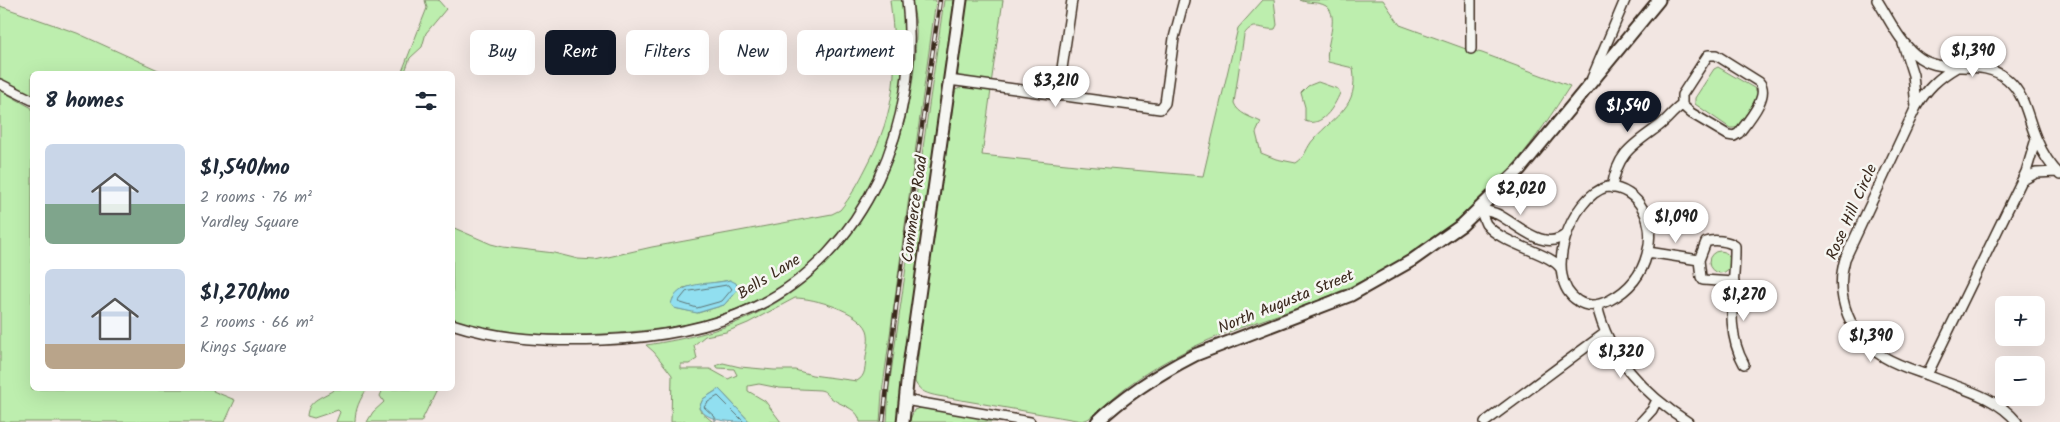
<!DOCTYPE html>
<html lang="en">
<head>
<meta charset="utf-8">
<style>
  body { margin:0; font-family:Kalam,sans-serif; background:#f6f6f7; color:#1f2937; height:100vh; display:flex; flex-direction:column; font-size:19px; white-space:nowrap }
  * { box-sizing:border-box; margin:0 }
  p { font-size:16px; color:#747a83 }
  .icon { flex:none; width:28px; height:28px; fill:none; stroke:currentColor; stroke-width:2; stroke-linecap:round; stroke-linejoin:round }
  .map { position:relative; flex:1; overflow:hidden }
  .details { position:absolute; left:30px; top:71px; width:425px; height:320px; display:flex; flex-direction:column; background:#fff; border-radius:8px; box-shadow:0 5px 20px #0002 }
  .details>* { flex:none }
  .guide { position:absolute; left:470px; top:30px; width:475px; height:45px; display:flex; gap:10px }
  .tools { position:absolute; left:1995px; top:296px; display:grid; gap:10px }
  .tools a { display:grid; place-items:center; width:50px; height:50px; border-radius:8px; background:#fff; box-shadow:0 5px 20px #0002; font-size:25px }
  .price { position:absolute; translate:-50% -42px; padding:0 11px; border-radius:18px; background:#fff; color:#222; font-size:16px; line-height:32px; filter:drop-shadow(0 1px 2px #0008) }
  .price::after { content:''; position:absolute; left:50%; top:30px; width:15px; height:11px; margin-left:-8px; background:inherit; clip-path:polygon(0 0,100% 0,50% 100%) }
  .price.selected { background:#111827; color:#fff }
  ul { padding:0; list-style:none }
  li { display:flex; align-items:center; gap:15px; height:125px; padding:0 15px }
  li span { display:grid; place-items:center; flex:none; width:140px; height:100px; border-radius:8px; color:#555 }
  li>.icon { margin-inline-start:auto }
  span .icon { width:60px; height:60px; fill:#fffc; stroke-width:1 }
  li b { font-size:21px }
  h2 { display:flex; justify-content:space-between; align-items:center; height:60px; padding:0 15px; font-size:21px }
  .tag { padding:0 18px; border-radius:8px; background:#fff; box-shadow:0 5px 20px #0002; font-size:18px; line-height:45px }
  .tag.selected { background:#111827; color:#fff }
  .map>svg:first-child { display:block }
  .green { fill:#bdeeae; stroke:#7c8c66; fill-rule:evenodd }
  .water { fill:#91dff0; stroke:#6f979c }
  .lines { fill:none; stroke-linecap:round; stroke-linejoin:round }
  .shore { stroke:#5d7272; stroke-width:1 }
  .minor-casing { stroke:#3b2a1e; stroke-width:12 }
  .major-casing { stroke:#3b2a1e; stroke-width:15 }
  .minor { stroke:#f6f6f2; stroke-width:9 }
  .major { stroke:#f6f6f2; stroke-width:11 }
  .rail-casing { stroke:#3b2a1e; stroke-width:4.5 }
  .rail { stroke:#f6f6f2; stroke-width:2.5; stroke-dasharray:8; stroke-linecap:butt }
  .labels { text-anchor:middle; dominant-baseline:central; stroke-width:5; stroke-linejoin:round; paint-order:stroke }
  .street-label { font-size:16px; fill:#3b2a1e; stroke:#f6f6f2 }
</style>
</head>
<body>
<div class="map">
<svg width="2060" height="422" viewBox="0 0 2060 422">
  <rect width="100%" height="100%" fill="#f2e6e2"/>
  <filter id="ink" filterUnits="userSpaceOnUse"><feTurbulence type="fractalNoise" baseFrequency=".02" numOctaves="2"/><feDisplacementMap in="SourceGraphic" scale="10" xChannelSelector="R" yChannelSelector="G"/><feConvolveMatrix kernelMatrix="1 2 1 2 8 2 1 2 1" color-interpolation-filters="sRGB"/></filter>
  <g filter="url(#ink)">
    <path class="green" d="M 425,0 L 438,0 L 446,9 L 426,33 L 422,47 L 410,58 L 404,74 L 401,74 L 427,8 Z
      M 890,0 L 903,0 C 916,141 854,275 711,318 C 681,328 649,330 618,333 C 562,337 506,336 453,321 L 452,227 L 491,244 L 503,247 L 554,253 L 578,259 L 595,260 L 652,247 L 832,214 L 840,210 C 850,198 859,182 866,168 C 898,108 898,65 890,0 ZM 730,280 L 733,295 L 724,305 L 698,313 L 674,308 L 673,298 L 683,288 Z
      M 912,0 L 936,0 L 882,393 L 880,422 L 860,422 C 858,407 840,406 830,397 C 826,394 826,391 820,390 L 779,388 L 759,384 L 748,386 L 748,391 L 765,401 L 781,422 L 750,422 L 721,391 L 717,390 L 703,399 L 699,408 L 701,412 L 713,422 L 685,422 L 684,420 L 684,422 L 671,422 L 672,375 L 654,352 L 646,345 C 687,339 729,329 765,309 C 864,255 913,147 916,38 C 917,25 914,12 912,0 ZM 795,298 C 814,298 859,311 867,330 C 870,338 867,350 866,357 C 865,367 866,376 857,381 L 812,375 L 795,370 L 774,370 L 740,367 L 723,363 L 715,366 L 718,368 L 734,369 L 737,375 L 728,379 L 710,369 L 681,369 L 681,364 L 689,364 L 697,359 L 694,345 L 705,336 L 726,332 L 748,323 Z
      M 944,0 L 956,0 L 900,422 L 887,422 L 889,387 Z
      M 967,0 L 1003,0 L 991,84 L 960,78 L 957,73 Z
      M 1263,0 L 1274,0 L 1277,25 L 1275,29 C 1264,31 1252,20 1244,35 L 1234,103 C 1238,114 1251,117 1261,122 L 1256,133 L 1261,153 L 1276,159 L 1296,163 C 1306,157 1306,147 1314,139 C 1336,114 1359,108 1353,68 L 1328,62 C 1324,46 1341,16 1326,6 C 1318,1 1308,4 1300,0 L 1383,0 L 1400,25 L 1466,49 L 1482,53 L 1570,86 C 1553,112 1536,139 1515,163 C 1465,224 1395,269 1322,299 C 1273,318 1220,331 1174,357 C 1155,367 1136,379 1120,392 C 1109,401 1099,411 1088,419 L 1082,421 L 938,396 C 928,394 920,392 915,382 L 929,264 L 955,90 L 963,87 L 991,90 L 982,155 L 1085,166 L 1203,176 L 1238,28 Z
      M 0,6 L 77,33 L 167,74 L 32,74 L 32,95 L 0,80 Z
      M 1718,67 L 1754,88 L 1758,93 L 1758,97 L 1737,128 L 1730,128 L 1695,104 L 1695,98 L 1714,69 Z
      M 1318,82 L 1338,89 L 1340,93 C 1334,107 1322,128 1305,121 L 1305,107 L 1301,93 L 1308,86 Z
      M 0,90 L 32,108 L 32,389 L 214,389 L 213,391 L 235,400 L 225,422 L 0,422 Z
      M1709 262a11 11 0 1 1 22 0a11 11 0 1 1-22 0Z
      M 335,389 L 367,389 C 360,399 355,409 355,422 L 336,422 L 340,412 L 338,410 L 314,418 L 307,416 C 308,399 324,397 335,389 Z
      M 383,389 L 437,389 L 421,422 L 367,422 L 373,412 L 384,402 L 380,396 Z
      M 924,407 L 1005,422 L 909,422 L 914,410 Z"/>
    <path class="water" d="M 730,280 L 736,283 L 738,289 L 724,305 L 697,313 L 674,308 L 671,304 C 677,280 711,285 730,280 Z
      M 719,389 L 750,422 C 732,422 708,422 699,408 L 703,399 Z"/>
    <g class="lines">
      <path class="shore" d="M 729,285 L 732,289 L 722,301 L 697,308 L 678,302 L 686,292 Z
        M 715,422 L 715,417 L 704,407 L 708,402 L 718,396 L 744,422"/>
      <defs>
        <path id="minor" d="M 1471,0 L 1471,49
          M 1877,0 C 1890,20 1900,44 1920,58 C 1947,76 1981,57 2007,79 C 2026,95 2027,118 2037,140 C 2042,152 2050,165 2060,175
          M 1903,44 L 1913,75 L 1916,107
          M 1708,55 L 1716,55 L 1759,82 C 1771,95 1748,121 1739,133 L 1734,136 L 1728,135 L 1691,113 L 1682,105 L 1682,95 Z
          M 1957,67 C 1938,78 1927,89 1916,107 L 1845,259 C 1834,297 1850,337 1884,357 C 1897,365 1913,370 1927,375 L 2026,172 L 2036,139
          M 1592,78 L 1625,0
          M 949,80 L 1160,109 L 1165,103 L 1174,38 L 1184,0
          M 0,84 L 32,100
          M 1058,96 L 1072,0
          M 2023,180 L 2036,173 L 2057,172
          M 1607,187 C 1641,188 1656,224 1647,254 C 1642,274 1629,290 1610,300 C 1600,305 1588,308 1578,301 C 1541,278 1571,196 1607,187 Z
          M 1612,188 C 1617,153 1633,145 1659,126 C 1668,119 1673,111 1682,105
          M 1480,209 C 1482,214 1484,220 1486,224 C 1502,245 1553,253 1561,269
          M 1480,209 C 1486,211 1494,212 1499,215 C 1518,225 1545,253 1566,234
          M 1648,252 L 1699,260
          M 1734,282 L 1703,280 L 1701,277 L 1699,260 L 1706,242 C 1714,239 1729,241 1735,246 C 1736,286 1723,327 1744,364
          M 1597,305 C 1608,356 1645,395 1688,422
          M 452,324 C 501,340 551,342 602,340 C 653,338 706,330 753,308 C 867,254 921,121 907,0
          M 1927,375 C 1958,388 1995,395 2017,422
          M 905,400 L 1030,422
          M 1485,422 L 1605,333
          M 1641,422 L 1652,410 L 1657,400"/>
        <path id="major" d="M 903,422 L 908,373 L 961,0
          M 1097,422 C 1126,394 1160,373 1195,355 L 1351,295 L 1411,261 L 1462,225 L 1520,169 L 1659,0"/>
      </defs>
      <use href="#minor" class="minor-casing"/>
      <use href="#major" class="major-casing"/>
      <use href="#minor" class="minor"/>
      <use href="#major" class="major"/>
      <defs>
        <path id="rail" d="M 883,422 L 896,307 L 940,0"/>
      </defs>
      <use href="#rail" class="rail-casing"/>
      <use href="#rail" class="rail"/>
    </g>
  </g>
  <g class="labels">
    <g class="street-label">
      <text transform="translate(915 209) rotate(-82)">Commerce Road</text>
      <text transform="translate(1852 212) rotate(-66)">Rose Hill Circle</text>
      <text transform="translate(769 277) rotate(-32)">Bells Lane</text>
      <text transform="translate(1286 302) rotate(-22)">North Augusta Street</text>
    </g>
  </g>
</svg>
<div class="tools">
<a>+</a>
<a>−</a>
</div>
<b class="price" style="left:1973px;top:78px">$1,390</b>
<b class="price" style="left:1056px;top:108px">$3,210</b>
<b class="price selected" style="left:1628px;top:133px">$1,540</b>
<b class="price" style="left:1521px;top:216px">$2,020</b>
<b class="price" style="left:1676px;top:244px">$1,090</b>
<b class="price" style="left:1744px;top:322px">$1,270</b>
<b class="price" style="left:1871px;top:363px">$1,390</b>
<b class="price" style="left:1621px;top:379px">$1,320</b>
<div class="guide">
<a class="tag">Buy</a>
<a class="tag selected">Rent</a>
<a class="tag">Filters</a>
<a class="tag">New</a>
<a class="tag">Apartment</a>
</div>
<section class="details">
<h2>8 homes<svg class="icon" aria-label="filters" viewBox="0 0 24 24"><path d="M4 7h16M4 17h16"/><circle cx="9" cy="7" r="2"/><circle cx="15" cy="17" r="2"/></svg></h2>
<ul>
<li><span style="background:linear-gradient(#c9d6e8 60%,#7fa58c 0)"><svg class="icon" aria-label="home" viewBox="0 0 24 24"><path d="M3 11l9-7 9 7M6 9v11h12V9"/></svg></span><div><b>$1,540/mo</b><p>2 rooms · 76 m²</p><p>Yardley Square</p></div></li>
<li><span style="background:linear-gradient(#c9d6e8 75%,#b9a48a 0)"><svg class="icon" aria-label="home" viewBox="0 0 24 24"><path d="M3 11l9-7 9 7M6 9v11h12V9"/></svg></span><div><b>$1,270/mo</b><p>2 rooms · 66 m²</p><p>Kings Square</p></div></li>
</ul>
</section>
</div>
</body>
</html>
